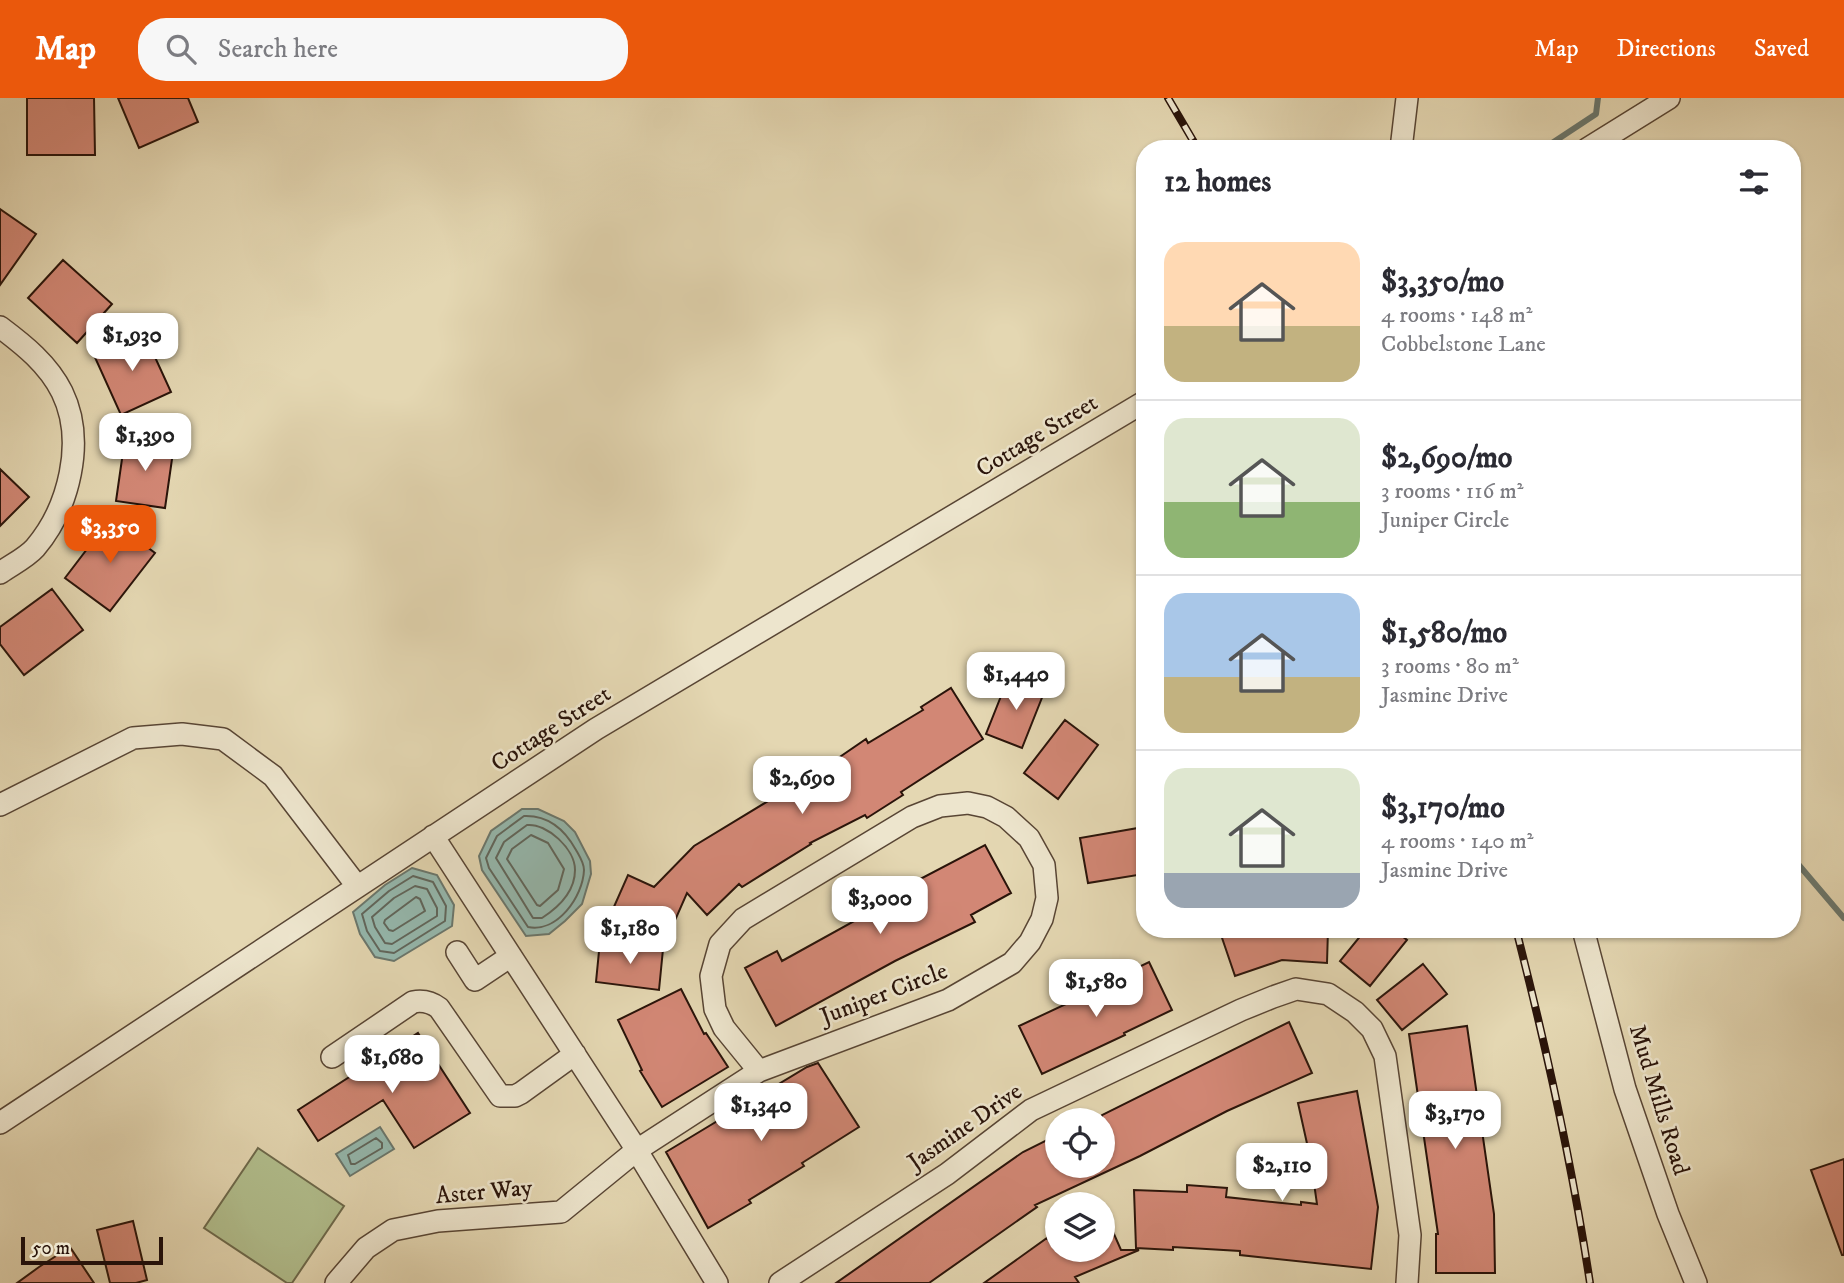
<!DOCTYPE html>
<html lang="en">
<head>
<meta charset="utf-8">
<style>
  body { margin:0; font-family:"IM FELL DW Pica",serif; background:#f7f7f7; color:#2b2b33; height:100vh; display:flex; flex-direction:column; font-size:26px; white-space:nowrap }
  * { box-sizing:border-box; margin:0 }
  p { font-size:23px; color:#7c7c81 }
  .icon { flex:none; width:38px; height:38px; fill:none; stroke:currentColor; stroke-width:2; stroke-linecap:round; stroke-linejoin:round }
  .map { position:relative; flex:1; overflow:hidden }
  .details { position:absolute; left:1136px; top:42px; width:665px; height:798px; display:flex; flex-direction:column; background:#fff; border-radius:28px; box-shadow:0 2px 5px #0004 }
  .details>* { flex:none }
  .fabs { position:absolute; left:1045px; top:1010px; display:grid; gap:14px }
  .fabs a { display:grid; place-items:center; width:70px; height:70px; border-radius:50%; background:#fff; box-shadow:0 2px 5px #0004; font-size:35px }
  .scale { position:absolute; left:21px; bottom:18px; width:142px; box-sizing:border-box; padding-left:7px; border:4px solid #2a140a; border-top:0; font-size:19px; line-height:24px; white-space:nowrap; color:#2a140a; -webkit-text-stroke:5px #ede5cd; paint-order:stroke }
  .price { position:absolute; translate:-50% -60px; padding:0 16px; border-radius:14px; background:#fff; color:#222; font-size:23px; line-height:46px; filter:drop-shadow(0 2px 4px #0008) }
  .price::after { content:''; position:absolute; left:50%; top:42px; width:21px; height:16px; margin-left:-10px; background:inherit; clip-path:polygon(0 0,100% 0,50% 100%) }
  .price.on { background:#ea580c; color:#fff }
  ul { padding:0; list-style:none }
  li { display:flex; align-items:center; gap:21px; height:175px; padding:0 28px }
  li+li { border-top:2px solid #e1e1e2 }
  li span { display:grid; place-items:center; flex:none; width:196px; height:140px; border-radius:21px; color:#555 }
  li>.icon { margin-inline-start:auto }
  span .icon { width:84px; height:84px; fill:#fffc; stroke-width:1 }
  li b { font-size:30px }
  h2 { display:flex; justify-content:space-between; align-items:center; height:84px; padding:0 28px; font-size:30px }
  header { display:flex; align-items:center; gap:42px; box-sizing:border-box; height:98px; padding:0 35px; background:#ea580c; color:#fff }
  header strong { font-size:33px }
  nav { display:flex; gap:38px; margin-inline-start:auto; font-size:24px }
  .search { width:490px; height:63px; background:#f7f7f7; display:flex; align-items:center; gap:18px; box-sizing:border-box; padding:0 24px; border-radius:28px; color:#7c7c81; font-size:26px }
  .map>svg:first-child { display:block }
  .green { fill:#b2bf8e; stroke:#6e6a4c; stroke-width:2 }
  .water { fill:#95b9af; stroke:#6a776d; stroke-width:2 }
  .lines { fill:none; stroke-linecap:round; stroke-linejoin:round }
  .shore { stroke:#60665c; stroke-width:2 }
  .stream { stroke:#6a776d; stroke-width:6 }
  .building { fill:#d28775; stroke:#2a140a; stroke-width:2 }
  .minor-casing { stroke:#584534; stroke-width:24 }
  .minor { stroke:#ede5cd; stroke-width:21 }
  .rail-casing { stroke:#2a140a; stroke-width:8 }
  .rail { stroke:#ede5cd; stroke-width:5; stroke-dasharray:16; stroke-linecap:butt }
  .labels { text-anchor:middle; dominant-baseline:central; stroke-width:5; stroke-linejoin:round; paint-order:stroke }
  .street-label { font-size:24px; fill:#2a140a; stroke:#ede5cd }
</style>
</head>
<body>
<header>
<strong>Map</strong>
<div class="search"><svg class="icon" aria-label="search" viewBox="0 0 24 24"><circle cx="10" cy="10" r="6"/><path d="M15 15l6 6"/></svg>Search here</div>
<nav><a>Map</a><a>Directions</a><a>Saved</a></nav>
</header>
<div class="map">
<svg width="1844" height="1185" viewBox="0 0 1844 1185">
  <rect width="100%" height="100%" fill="#e4d7b2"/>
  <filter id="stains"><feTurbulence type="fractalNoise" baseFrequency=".00286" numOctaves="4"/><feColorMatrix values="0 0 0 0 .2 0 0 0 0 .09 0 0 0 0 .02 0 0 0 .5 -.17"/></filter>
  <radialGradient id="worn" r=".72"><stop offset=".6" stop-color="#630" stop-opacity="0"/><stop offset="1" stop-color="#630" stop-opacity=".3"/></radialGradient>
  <path class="green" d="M 258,1050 L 344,1108 L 292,1185 L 287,1185 L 204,1130 Z"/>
  <path class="water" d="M 522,711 L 538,711 L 564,723 L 575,734 L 590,763 L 591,776 L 582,806 L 565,823 L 549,836 L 526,838 L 482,772 L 479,758 L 491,733 Z
    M 412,770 L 437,777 L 454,807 L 452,828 L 394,863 L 375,859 L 360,836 L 353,814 L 385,787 Z
    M 380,1029 L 394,1051 L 350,1078 L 336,1056 Z"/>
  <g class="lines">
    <path class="shore" d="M 524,718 C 549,717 565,732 576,752 C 580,759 584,765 584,772 C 583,799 557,835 528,829 L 489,770 L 486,760 L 497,738 Z
      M 527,727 C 547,725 575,751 575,772 C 575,794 559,809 542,820 L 533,820 L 496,760 L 504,744 Z
      M 531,737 L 548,745 L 564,771 L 558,792 L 540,808 L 537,807 L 507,761 L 512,751 Z
      M 413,778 L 433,784 L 446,808 L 445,823 L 394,855 L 380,853 L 367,833 L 362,816 L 389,793 Z
      M 415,788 L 427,791 L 437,810 L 437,818 L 392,846 L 385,845 L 375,829 L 372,819 L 394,800 Z
      M 416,799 L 420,801 L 425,813 L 393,833 L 389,832 L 384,825 L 385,822 Z
      M 376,1040 L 382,1045 L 382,1050 L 355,1066 L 351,1066 L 348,1057 Z"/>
    <path class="stream" d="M 1543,51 L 1596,16 L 1598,0
      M 1792,759 L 1844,820"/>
  </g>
  <path class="building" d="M 27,0 L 94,0 L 95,57 L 27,57 Z
    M 118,0 L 188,0 L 198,24 L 139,50 Z
    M 0,111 L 36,136 L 0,187 Z
    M 63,162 L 112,206 L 77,245 L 28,200 Z
    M 143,233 L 171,294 L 121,317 L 93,255 Z
    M 125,340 L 174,347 L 165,410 L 116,403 Z
    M 0,371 L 29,399 L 0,428 Z
    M 110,421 L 155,455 L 110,513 L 65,480 Z
    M 52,491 L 83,532 L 24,577 L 0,546 L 0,529 Z
    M 1009,578 L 1045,592 L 1022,650 L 986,636 Z
    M 951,590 L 983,641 L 901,694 L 903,697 L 867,720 L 865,717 L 810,745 L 811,746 L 742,789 L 739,786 L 707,817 L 687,795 L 665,845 L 609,820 L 628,777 L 654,789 L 694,748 L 783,694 L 833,668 L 831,665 L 866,641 L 868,645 L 923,612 L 921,609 Z
    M 1065,622 L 1098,647 L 1058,701 L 1024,675 Z
    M 1138,730 L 1144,776 L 1088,785 L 1080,740 Z
    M 985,747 L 1011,795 L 971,817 L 975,824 L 895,863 L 776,928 L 745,870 L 777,853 L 782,863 L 887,805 L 884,800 Z
    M 1219,831 L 1328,831 L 1327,865 L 1282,862 L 1235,878 Z
    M 1366,831 L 1393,831 L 1407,842 L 1370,888 L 1340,863 Z
    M 600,843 L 663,851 L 659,892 L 596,884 Z
    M 1149,864 L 1172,912 L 1124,935 L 1125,937 L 1042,976 L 1019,928 L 1113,884 L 1112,882 Z
    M 1423,866 L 1447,896 L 1402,932 L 1377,902 Z
    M 681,891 L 704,936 L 706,935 L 728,969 L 662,1009 L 640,973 L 642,972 L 618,922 Z
    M 1289,924 L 1312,975 L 1227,1013 L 1140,1058 L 1035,1107 L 1037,1109 L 929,1185 L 836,1185 L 1023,1054 L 1057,1037 L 1057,1068 L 1102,1068 L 1102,1017 Z
    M 1467,928 L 1494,1116 L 1495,1175 L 1436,1175 L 1436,1136 L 1438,1136 L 1409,936 Z
    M 418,935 L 470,1015 L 414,1050 L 383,1002 L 318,1043 L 298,1012 Z
    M 818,965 L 859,1029 L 802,1065 L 804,1068 L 749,1102 L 751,1105 L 708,1130 L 666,1054 L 807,969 Z
    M 1357,993 L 1378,1109 L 1371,1171 L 1240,1157 L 1240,1153 L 1173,1149 L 1173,1152 L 1136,1150 L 1134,1092 L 1187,1094 L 1187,1087 L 1227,1090 L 1226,1099 L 1301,1107 L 1301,1104 L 1317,1106 L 1309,1050 L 1308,1050 L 1298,1005 Z
    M 1844,1061 L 1844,1157 L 1842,1157 L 1811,1072 Z
    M 1102,1109 L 1121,1152 L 1139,1152 L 1075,1179 L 1079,1185 L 984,1185 L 1047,1140 L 1055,1152 L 1102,1152 Z
    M 133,1123 L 147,1182 L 136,1185 L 110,1185 L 97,1132 Z
    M 70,1149 L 94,1185 L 17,1185 L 39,1169 Z"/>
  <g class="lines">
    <defs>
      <path id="minor" d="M 1401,51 L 1407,0
        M 1587,51 L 1669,0
        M 0,229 C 24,247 48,266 62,294 C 86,343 69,410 35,450 C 26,460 11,467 0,475
        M 0,707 L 133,640 L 182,636 L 223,641 L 273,678 L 357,788
        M 433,738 L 631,1043 L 717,1185
        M 1583,831 L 1625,991 L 1668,1116 L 1696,1185
        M 457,854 L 475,882 L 511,858
        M 332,959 L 413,904 C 423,902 431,904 439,910 L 500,998 L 515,998 L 521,995 L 575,956
        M 0,1025 L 596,631 L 1144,304
        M 336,1185 L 366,1150 L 393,1132 L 438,1123 L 561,1114 L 637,1052 L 759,973 L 948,902 L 1012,865 L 1030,844 L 1042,821 L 1047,800 L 1044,767 L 1029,740 L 1006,719 L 987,709 L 968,705 L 940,708 L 912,719 L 743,821 L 720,846 L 711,878 L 715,911 L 724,930 L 759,973
        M 780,1185 L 947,1076 L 1031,1012 L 1241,912 L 1273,899 L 1296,891 L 1328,896 L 1355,914 L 1372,931 L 1385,958 L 1410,1137 L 1407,1185"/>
    </defs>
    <use href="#minor" class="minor-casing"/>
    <use href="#minor" class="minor"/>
    <defs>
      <path id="rail" d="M 1168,0 L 1198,51
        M 1516,831 C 1546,948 1572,1066 1590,1185"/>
    </defs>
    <use href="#rail" class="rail-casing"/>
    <use href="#rail" class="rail"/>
  </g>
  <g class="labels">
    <g class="street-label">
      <text transform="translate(1037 338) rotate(-31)">Cottage Street</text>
      <text transform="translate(551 631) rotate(-33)">Cottage Street</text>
      <text transform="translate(884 896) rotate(-21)">Juniper Circle</text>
      <text transform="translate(1659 1002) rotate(73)">Mud Mills Road</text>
      <text transform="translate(965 1029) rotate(-35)">Jasmine Drive</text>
      <text transform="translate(484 1094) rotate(-5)">Aster Way</text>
    </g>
  </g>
  <rect width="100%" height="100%" filter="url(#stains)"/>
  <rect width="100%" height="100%" fill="url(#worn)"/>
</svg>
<div class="fabs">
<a><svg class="icon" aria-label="locate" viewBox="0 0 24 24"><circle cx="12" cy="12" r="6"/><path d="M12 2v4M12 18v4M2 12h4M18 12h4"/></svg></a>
<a><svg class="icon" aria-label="layers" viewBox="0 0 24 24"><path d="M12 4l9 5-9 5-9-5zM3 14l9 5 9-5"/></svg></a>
</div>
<div class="scale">50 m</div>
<b class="price" style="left:132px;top:275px">$1,930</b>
<b class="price" style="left:145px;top:375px">$1,390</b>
<b class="price on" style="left:110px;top:467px">$3,350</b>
<b class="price" style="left:1016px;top:614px">$1,440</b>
<b class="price" style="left:802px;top:718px">$2,690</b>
<b class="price" style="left:880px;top:838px">$3,000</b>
<b class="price" style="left:630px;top:868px">$1,180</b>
<b class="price" style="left:1096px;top:921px">$1,580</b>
<b class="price" style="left:392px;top:997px">$1,680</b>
<b class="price" style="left:761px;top:1045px">$1,340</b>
<b class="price" style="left:1455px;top:1053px">$3,170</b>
<b class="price" style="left:1282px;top:1105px">$2,110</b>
<section class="details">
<h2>12 homes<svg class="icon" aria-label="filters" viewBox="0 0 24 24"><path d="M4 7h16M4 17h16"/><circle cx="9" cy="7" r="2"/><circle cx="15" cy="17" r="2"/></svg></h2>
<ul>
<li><span style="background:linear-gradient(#ffd9b3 60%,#c2b280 0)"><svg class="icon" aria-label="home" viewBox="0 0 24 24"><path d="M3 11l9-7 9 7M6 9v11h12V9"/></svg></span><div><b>$3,350/mo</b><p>4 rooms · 148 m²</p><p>Cobbelstone Lane</p></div></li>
<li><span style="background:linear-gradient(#dfe7d0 60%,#8fb573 0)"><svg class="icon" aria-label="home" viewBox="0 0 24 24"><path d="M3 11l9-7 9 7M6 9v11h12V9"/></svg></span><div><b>$2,690/mo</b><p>3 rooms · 116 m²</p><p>Juniper Circle</p></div></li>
<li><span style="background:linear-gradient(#a9c7e8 60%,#c2b280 0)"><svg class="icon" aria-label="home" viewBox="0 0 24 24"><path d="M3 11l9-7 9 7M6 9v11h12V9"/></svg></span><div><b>$1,580/mo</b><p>3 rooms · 80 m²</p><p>Jasmine Drive</p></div></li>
<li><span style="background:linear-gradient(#dfe7d0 75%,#9aa5b1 0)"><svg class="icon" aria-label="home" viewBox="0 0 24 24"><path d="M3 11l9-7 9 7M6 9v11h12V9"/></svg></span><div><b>$3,170/mo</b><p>4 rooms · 140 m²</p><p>Jasmine Drive</p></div></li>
</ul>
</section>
</div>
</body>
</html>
